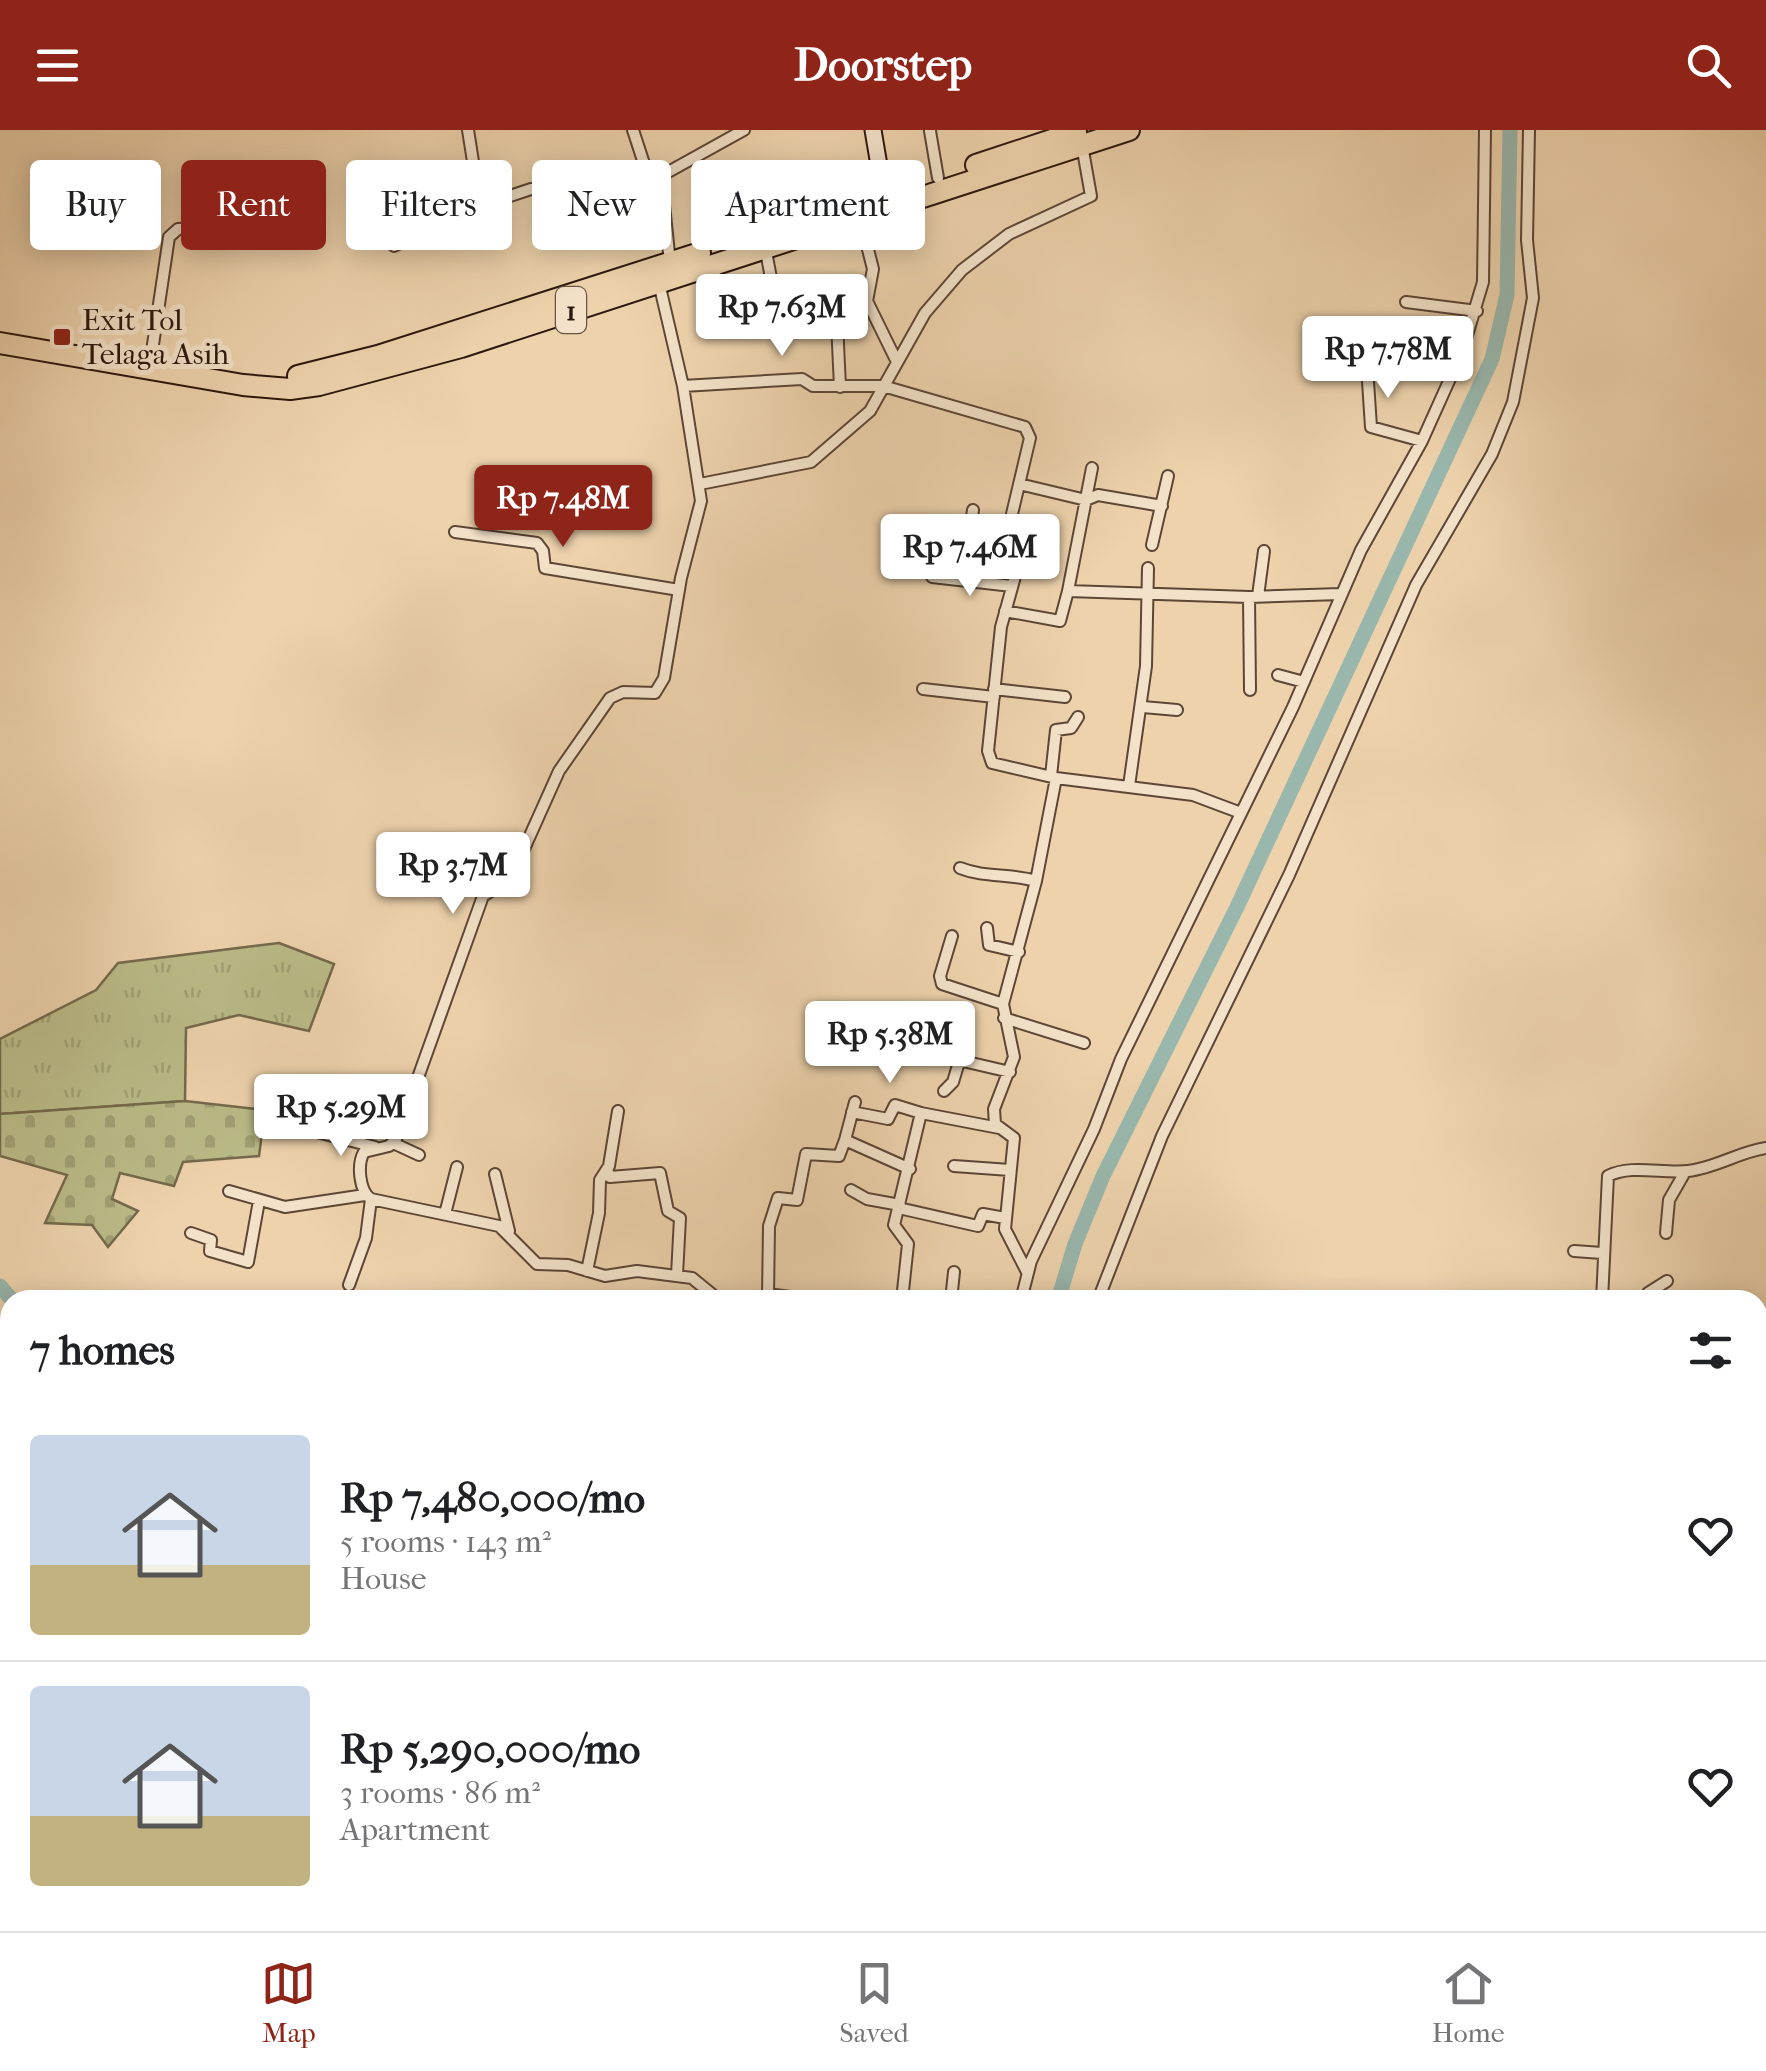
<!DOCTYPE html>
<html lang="en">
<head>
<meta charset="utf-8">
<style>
  body { margin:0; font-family:"IM FELL French Canon",serif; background:#f6f6f6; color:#202124; height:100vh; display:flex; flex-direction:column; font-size:38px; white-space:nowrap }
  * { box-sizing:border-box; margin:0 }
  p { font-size:32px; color:#757577 }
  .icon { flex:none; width:55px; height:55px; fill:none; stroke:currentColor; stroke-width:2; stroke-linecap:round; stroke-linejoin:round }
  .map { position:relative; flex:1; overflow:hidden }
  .side { position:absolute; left:0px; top:1160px; width:1768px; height:642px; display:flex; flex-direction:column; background:#fff; border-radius:30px 30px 0 0; box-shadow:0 5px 25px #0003 }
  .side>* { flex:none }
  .hud { position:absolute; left:30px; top:30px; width:1000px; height:90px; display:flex; gap:20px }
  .price { position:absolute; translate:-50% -85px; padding:0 22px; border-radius:10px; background:#fff; color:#222; font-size:32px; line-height:65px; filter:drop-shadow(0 2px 5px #0008) }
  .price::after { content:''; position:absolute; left:50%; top:60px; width:30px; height:22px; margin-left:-15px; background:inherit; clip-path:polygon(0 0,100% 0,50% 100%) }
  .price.current { background:#8f2418; color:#fff }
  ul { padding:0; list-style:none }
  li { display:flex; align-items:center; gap:30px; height:250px; padding:0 30px }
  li+li { border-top:2px solid #e0e0e0 }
  li span { display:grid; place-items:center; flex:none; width:280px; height:200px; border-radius:10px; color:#555 }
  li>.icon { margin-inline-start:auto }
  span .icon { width:120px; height:120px; fill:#fffc; stroke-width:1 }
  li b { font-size:42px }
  h2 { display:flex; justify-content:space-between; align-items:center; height:120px; padding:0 30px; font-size:42px }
  .pill { padding:0 35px; border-radius:10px; background:#fff; box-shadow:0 5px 25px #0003; font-size:35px; line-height:90px }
  .pill.current { background:#8f2418; color:#fff }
  header { display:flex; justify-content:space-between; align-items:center; height:130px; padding:0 30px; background:#8f2418; color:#fff; font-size:45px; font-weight:700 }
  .dock { display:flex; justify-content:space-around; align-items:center; height:140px; border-top:2px solid #e0e0e0; background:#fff; font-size:28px; color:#757577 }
  .dock a { display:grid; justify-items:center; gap:5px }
  .dock .current { color:#8f2418 }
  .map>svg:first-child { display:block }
  .grass { fill:url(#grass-tufts); stroke:#74694b; stroke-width:2.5 }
  .forest { fill:url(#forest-crowns); stroke:#74694b; stroke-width:2.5 }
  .cemetery { fill:url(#cemetery-stones); stroke:#74694b; stroke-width:2.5 }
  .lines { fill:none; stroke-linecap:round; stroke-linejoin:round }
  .stream { stroke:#6e776d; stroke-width:2.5 }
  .river { stroke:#99b7ad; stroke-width:15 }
  .street-casing { stroke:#5d4636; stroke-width:14 }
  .secondary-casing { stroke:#2d170e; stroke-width:19 }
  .primary-casing { stroke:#2d170e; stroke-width:21 }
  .highway-casing { stroke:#2d170e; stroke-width:24 }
  .street { stroke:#f3e2c9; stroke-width:10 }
  .secondary { stroke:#f3e2c9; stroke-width:15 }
  .primary { stroke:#edd2ac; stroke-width:18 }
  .highway { stroke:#edd2ac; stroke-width:20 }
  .poi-dot { fill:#8f2418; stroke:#f3e2c9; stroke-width:4 }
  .labels { text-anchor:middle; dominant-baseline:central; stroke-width:10; stroke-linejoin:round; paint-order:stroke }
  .shield { fill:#f3e2c9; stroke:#685446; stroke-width:2.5 }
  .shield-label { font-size:28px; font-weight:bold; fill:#2d170e }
  .poi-label { font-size:30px; fill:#2d170e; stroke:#f3e2c9; text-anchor:start }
</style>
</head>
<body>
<header><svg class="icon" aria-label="menu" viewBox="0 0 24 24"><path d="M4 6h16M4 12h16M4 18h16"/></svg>Doorstep<svg class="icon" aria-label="search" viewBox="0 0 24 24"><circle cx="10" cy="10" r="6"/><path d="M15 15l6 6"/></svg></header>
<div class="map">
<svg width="1766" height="1801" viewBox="0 0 1766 1801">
  <defs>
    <pattern id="grass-tufts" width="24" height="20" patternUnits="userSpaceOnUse" patternTransform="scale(2.5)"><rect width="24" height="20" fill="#babb88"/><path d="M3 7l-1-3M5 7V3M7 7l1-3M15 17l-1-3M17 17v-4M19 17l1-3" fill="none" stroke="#a0a074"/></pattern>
    <pattern id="forest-crowns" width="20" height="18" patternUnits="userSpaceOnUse" patternTransform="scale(2.5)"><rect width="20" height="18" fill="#babb88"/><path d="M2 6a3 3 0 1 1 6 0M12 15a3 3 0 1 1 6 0" fill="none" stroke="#a0a074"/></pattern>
    <pattern id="cemetery-stones" width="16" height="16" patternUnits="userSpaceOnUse" patternTransform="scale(2.5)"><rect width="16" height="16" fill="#babb88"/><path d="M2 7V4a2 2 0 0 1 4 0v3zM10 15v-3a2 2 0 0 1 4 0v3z" fill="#a0a074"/></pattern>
  </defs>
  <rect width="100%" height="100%" fill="#edd2ac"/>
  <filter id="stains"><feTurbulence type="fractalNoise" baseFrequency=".002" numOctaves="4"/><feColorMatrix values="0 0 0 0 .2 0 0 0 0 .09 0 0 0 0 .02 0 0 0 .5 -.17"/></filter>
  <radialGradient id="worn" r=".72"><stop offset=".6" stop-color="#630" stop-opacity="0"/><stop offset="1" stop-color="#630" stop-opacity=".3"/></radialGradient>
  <path class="grass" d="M 279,813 L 334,834 L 309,901 L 239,885 L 186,898 L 185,971 L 0,984 L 0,909 L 96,860 L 118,833 Z"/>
  <path class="forest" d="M 52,1792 L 190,1793 L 193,1801 L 50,1801 Z"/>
  <path class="cemetery" d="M 185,971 L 265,980 L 259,1026 L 183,1032 L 174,1056 L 120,1043 L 112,1069 L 138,1081 L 108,1117 L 92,1095 L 45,1093 L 67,1045 L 0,1026 L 0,984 Z"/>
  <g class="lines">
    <path class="stream" d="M 160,1792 L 166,1801"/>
    <path class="river" d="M 0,1156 L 12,1170
      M 1058,1170 L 1075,1114 L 1103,1046 L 1237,777 L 1492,229 L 1507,165 L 1510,0"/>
    <defs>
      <path id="street" d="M 468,0 L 480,76
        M 633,0 L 649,49
        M 930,1 L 938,48
        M 661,46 L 670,133
        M 860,88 L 873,139 L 867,171 L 897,232
        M 394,116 L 480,76 L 531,59 L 586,68 L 661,46 L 744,0
        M 765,116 L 774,164
        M 713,133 L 719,171
        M 659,153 L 683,256 L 701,371 L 681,448 L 664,548 L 655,563 L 623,562 L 610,568 L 559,641 L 511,748 L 483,766 L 396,1009 L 389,1016 L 364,1022 C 357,1034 359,1061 371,1069 L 499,1096 L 537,1134 L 568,1135 L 605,1146 L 637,1141 L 692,1148 L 719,1170
        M 836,171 L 840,257
        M 1406,172 L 1477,181
        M 796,179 L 868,165
        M 1366,221 L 1371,297 L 1422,311
        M 151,228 L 169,107 L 178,99 L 210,97
        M 683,256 L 802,249 L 813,256 L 883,256 L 1025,297 L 1030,308 L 1012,384 L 1016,443 L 1001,497 L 988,621 L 992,633 L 1056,648 L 1193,665 L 1241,683
        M 1092,338 L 1068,461 L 1249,467 L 1340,464
        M 700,354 L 811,332 L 870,281 L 925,183 L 962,140 L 1009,104 L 1091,66 L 1082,15
        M 1019,354 L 1086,370 L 1098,365 L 1162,376
        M 455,402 L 537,413 L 543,421 L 545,438 L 679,460
        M 1152,415 L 1168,346
        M 932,447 L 1012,456
        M 963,447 L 973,380
        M 1258,466 L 1264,421
        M 1249,467 L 1250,560
        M 1005,481 L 1060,491 L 1068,461
        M 1278,545 L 1304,552
        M 923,559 L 994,567
        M 994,559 L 1065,567
        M 1143,577 L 1177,580
        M 1051,646 L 1056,600 L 1071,598 L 1078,587
        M 1129,656 L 1146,536 L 1148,438
        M 960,738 C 985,748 1009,743 1036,751
        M 987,798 L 989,815 L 1019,822
        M 952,806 L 940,846 L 942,854 L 1003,874
        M 1004,888 L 1084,913
        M 903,917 L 1010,942
        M 944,961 L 953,952 L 959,932
        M 855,972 L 845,1010 L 910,1039
        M 852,982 L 888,989 L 895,975 L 921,983
        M 313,1001 L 375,1017
        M 393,1013 L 419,1025
        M 954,1036 L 1010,1040
        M 607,1040 L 610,1047 L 660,1043 L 668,1081 L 680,1088 L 677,1145
        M 495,1044 L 509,1101
        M 851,1060 L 867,1069 L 900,1075
        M 229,1061 L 285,1077 L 365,1065
        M 899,1078 L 978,1096 L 983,1084 L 1005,1088
        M 445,1084 L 457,1037
        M 191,1103 L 211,1110 L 210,1121 L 248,1132 L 259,1071
        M 1666,1103 L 1669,1070 L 1685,1042
        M 1574,1121 L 1602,1123
        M 587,1141 L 599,1083 L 600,1050 L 609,1036 L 618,981
        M 1027,1142 L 1005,1099 L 1014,1008 L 995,994 L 994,979 L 1014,927 L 1003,874 L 1036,751 L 1056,648
        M 349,1155 L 366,1108 L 371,1069
        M 768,1167 L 769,1096 L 778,1068 L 797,1070 L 806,1024 L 839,1026 L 845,1010
        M 766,1169 L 775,1165 L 813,1170
        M 902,1170 L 908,1114 L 894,1095 L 921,983 L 999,998
        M 951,1170 L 954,1142
        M 1021,1170 L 1031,1131 L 1094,999 L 1121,929 L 1293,577 L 1361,420 L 1422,311 L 1462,222 L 1483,152 L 1485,0
        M 1098,1170 L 1162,1006 L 1289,745 L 1416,455 L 1492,324 L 1513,272 L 1533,168 L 1527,110 L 1529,0
        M 1296,1170 L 1347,1170
        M 1602,1170 L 1608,1046 C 1631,1034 1663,1044 1688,1041 C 1715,1038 1739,1022 1766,1018
        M 1646,1170 L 1648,1163 L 1667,1151
        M 0,1547 L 10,1547
        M 1758,1557 L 1766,1557
        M 1113,1792 L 1114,1801
        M 1683,1792 L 1685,1801
        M 613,1801 L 614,1792
        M 879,1801 L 880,1792
        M 967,1801 L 967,1792
        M 1059,1801 L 1060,1792"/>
      <path id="secondary" d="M 873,0 L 884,65"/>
      <path id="primary" d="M 1758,1472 L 1766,1472
        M 0,1478 L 10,1478
        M 0,1493 L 10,1493"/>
      <path id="highway" d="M 976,35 L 1076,2
        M 790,93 L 886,64
        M 0,213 L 243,255 L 290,259 L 319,255 L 461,217 L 1129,0
        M 298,246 L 378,226 L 700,123"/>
    </defs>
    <use href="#street" class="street-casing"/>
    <use href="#secondary" class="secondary-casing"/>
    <use href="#primary" class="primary-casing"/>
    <use href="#highway" class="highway-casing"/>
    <use href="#street" class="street"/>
    <use href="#secondary" class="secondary"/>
    <use href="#primary" class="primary"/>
    <use href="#highway" class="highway"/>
  </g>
  <rect class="poi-dot" x="52" y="197" width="20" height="20" rx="5"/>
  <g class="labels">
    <rect class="shield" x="556" y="157" width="30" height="46" rx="8"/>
    <g class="shield-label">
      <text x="571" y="180">1</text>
    </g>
    <g class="poi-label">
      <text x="82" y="190">Exit Tol<tspan x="82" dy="34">Telaga Asih</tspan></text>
    </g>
  </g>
  <rect width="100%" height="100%" filter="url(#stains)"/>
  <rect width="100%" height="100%" fill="url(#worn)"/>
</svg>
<b class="price" style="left:782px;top:229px">Rp 7.63M</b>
<b class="price" style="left:1388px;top:271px">Rp 7.78M</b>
<b class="price current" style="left:563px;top:420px">Rp 7.48M</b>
<b class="price" style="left:970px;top:469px">Rp 7.46M</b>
<b class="price" style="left:453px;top:787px">Rp 3.7M</b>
<b class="price" style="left:890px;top:956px">Rp 5.38M</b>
<b class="price" style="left:341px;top:1029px">Rp 5.29M</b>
<div class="hud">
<a class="pill">Buy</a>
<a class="pill current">Rent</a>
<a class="pill">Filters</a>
<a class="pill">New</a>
<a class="pill">Apartment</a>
</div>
<section class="side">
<h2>7 homes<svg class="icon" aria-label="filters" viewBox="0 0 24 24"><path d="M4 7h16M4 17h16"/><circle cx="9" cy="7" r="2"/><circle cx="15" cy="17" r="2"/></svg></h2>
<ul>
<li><span style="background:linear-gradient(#c9d6e8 65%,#c2b280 0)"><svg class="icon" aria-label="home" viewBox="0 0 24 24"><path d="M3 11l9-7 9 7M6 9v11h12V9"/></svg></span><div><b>Rp 7,480,000/mo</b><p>5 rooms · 143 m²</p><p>House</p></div><svg class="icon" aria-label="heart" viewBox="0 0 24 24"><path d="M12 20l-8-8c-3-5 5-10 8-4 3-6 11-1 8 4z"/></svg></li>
<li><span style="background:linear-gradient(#c9d6e8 65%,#c2b280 0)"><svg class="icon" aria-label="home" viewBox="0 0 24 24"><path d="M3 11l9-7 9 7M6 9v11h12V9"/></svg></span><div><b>Rp 5,290,000/mo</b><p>3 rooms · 86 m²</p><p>Apartment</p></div><svg class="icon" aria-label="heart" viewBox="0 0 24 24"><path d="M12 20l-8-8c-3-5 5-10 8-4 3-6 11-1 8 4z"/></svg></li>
</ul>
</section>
</div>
<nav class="dock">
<a class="current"><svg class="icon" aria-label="map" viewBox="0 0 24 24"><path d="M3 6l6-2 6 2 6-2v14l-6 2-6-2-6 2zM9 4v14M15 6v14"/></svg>Map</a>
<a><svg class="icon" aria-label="saved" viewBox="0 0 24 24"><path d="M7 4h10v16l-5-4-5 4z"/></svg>Saved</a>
<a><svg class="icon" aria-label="home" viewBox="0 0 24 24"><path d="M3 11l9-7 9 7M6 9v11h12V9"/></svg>Home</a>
</nav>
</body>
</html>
